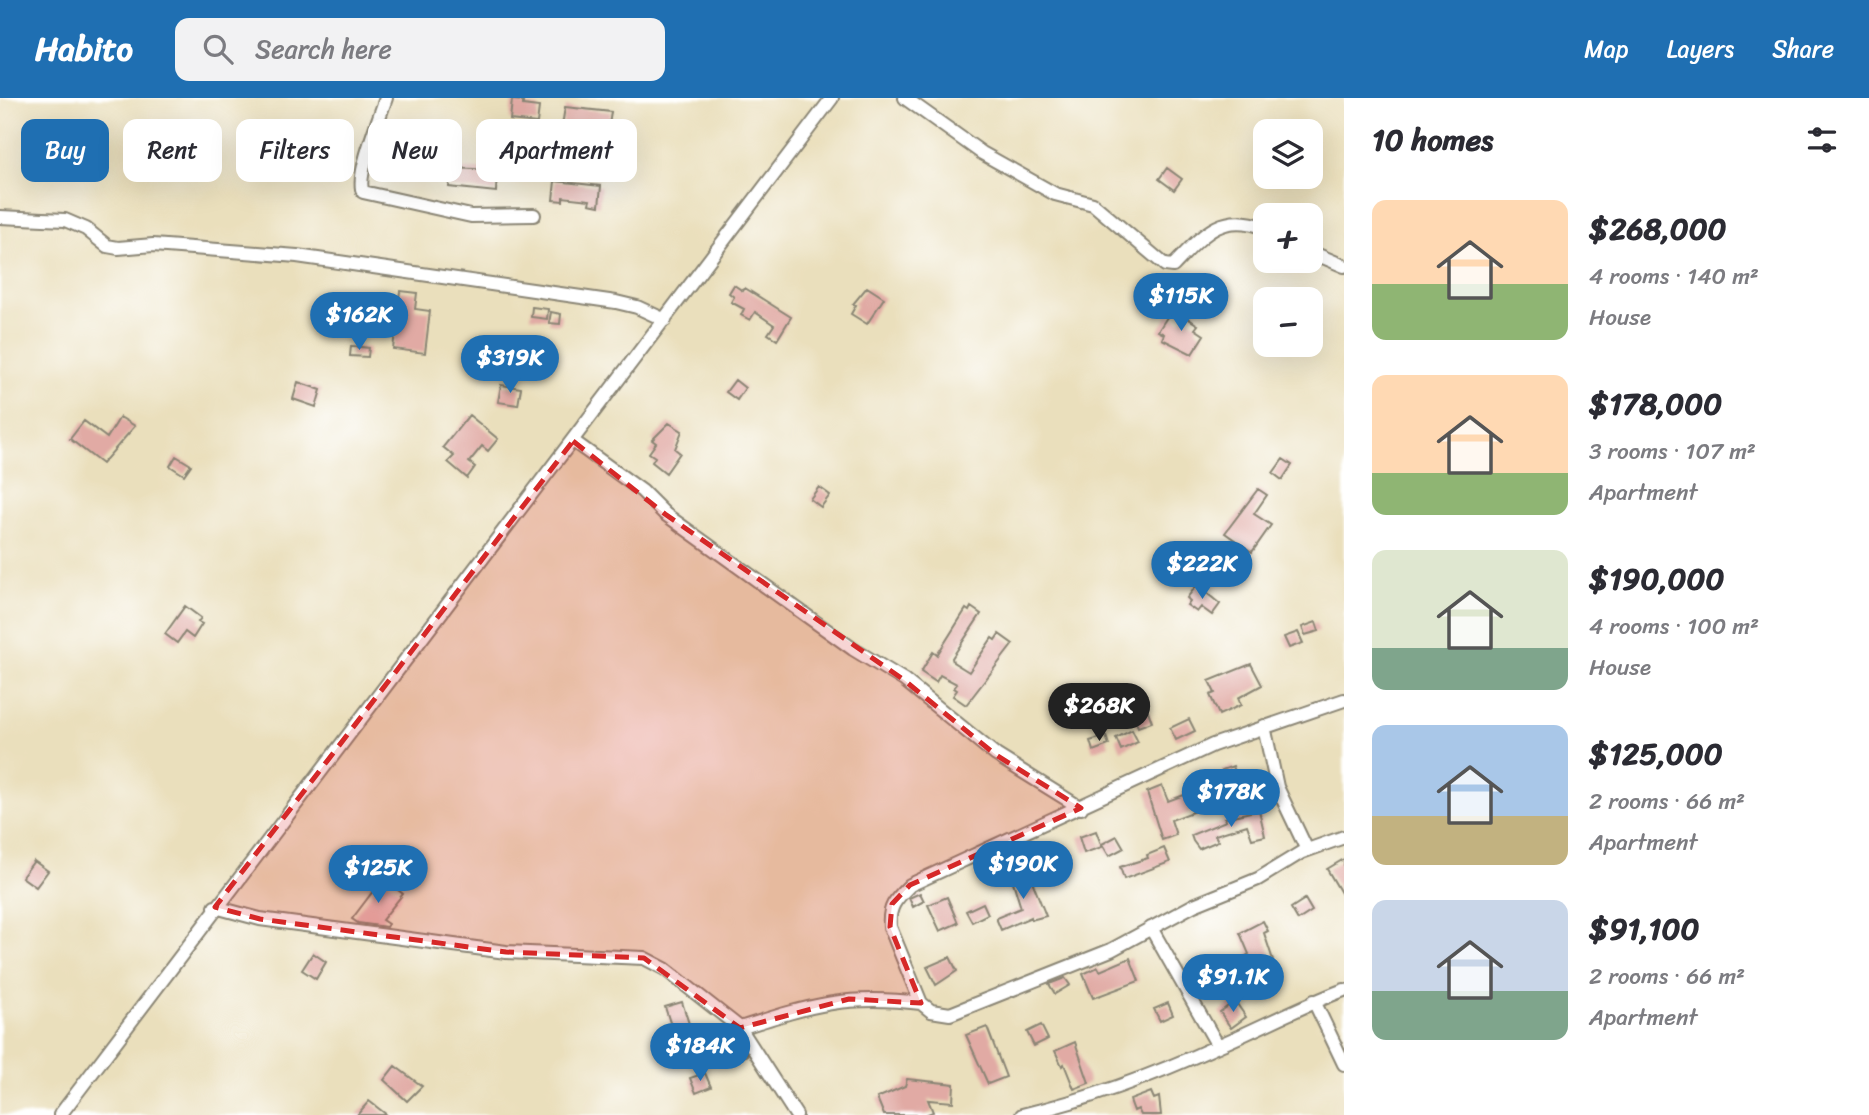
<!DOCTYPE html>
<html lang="en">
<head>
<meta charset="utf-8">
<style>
  body { margin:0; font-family:Sriracha,sans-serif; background:#f2f2f3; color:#2b2b33; height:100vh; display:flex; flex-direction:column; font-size:26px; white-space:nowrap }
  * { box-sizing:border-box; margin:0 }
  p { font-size:23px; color:#7c7c81 }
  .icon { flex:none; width:38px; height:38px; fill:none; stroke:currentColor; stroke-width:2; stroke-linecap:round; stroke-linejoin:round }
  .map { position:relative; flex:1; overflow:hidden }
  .sheet { display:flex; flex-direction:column; background:#fff; width:525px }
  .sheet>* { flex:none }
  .top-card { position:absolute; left:21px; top:21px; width:665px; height:63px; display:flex; gap:14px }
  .fabs { position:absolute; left:1253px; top:21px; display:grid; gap:14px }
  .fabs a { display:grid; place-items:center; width:70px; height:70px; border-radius:14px; background:#fff; box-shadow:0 7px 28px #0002; font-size:35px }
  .price { position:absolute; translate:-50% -60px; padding:0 16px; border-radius:24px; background:#1f6fb2; color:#fff; font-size:23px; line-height:46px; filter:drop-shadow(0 2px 4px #0008) }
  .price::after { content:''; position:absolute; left:50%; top:42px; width:21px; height:16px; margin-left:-10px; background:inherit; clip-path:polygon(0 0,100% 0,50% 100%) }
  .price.current { background:#222; color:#fff }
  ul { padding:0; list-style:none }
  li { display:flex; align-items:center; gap:21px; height:175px; padding:0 28px }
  li span { display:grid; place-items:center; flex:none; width:196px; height:140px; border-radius:14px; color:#555 }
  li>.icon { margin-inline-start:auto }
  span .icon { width:84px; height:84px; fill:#fffc; stroke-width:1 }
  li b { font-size:30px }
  h2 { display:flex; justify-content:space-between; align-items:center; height:84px; padding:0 28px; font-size:30px }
  .tag { padding:0 24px; border-radius:14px; background:#fff; box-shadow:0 7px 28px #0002; font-size:24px; line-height:63px }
  .tag.current { background:#1f6fb2; color:#fff }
  header { display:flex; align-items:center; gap:42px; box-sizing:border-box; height:98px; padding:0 35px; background:#1f6fb2; color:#fff }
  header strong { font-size:33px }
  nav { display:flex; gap:38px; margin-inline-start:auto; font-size:24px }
  .search { width:490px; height:63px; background:#f2f2f3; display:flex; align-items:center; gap:18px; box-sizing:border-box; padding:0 24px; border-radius:14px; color:#7c7c81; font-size:26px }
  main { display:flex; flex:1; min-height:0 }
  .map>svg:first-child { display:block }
  .building { fill:#e1aaa4 }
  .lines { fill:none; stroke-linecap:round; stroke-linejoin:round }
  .minor-casing { stroke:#8a8574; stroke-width:16 }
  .minor { stroke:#fff; stroke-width:12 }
  .marked { fill:#d62828; fill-opacity:0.2; stroke:#d62828; stroke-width:5; stroke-dasharray:14 9; stroke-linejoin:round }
</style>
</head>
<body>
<header>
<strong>Habito</strong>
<div class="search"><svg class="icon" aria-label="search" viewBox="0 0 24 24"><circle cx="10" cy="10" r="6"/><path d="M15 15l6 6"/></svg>Search here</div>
<nav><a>Map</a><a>Layers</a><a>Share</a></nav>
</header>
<main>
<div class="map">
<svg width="1344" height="1017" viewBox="0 0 1344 1017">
  <rect width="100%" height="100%" fill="#fff"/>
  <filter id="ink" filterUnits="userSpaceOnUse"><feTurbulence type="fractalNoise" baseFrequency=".0143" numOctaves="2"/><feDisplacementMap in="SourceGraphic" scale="14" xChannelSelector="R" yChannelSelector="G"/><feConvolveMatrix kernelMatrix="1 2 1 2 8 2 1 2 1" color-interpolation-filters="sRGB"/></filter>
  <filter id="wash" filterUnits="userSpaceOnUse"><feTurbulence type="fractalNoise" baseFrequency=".00686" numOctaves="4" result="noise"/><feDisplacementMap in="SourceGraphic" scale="28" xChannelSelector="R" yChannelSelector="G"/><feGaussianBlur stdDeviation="1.57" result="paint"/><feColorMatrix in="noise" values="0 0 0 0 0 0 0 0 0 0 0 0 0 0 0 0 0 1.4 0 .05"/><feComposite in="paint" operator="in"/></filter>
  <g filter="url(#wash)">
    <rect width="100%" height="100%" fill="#eadfbc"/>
    <g id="blocks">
      <path class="building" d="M 512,2 L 523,3 L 523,7 L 539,9 L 537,25 L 510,22 Z
        M 565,9 L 611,14 L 608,34 L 562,28 Z
        M 408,63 L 423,66 L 420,81 L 405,78 Z
        M 450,70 L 497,72 L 496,94 L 449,89 Z
        M 1167,70 L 1182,81 L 1174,92 L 1159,81 Z
        M 555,83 L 601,88 L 599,108 L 589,106 L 590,102 L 563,99 L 563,103 L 553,102 Z
        M 734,187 L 743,193 L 745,190 L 791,219 L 777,242 L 768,236 L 774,227 L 755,214 L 750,222 L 741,217 L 744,211 L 731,204 L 734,199 L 729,195 Z
        M 867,189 L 884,200 L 867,226 L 851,216 L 856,207 L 853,206 Z
        M 400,193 L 417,195 L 415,211 L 430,213 L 425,255 L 393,251 Z
        M 532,209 L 548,211 L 547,221 L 531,219 Z
        M 551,214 L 561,216 L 560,226 L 549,225 Z
        M 1169,216 L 1181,223 L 1184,218 L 1198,227 L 1195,231 L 1204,237 L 1192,256 L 1162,241 L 1164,236 L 1158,233 Z
        M 351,248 L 369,250 L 368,259 L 350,258 Z
        M 735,282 L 745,290 L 737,302 L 726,294 Z
        M 298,284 L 321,292 L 316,309 L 293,301 Z
        M 501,287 L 521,290 L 518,307 L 498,304 Z
        M 469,317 L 498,341 L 488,353 L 482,348 L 469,364 L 475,369 L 467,380 L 448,364 L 454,358 L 443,349 Z
        M 120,319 L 135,328 L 102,366 L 70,341 L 84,323 L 107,340 Z
        M 669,325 L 682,333 L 675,351 L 680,355 L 666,375 L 652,364 L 655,359 L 649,355 L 656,345 L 652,342 Z
        M 176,358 L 191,367 L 184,377 L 170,368 Z
        M 1283,361 L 1292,367 L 1282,382 L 1273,375 Z
        M 819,389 L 830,397 L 821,409 L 810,401 Z
        M 1258,391 L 1267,397 L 1254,416 L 1271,427 L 1252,454 L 1225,435 Z
        M 1197,487 L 1220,506 L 1212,517 L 1201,509 L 1197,514 L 1187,507 L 1190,503 L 1187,500 Z
        M 185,508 L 201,520 L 198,524 L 202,526 L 193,540 L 185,534 L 177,545 L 165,536 Z
        M 971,509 L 981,516 L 952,560 L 953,564 L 969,574 L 992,540 L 995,542 L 999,536 L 1013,546 L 966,607 L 953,598 L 957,592 L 954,590 L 957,586 L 940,577 L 936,584 L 921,574 L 933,554 L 937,557 L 966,511 L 969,513 Z
        M 1316,524 L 1319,533 L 1305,537 L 1302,529 Z
        M 1298,534 L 1303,545 L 1289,550 L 1284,539 Z
        M 1251,566 L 1262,587 L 1238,600 L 1241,607 L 1219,617 L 1210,597 L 1215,595 L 1209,583 Z
        M 1148,613 L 1152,624 L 1138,629 L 1134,619 Z
        M 1189,621 L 1195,633 L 1176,642 L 1170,630 Z
        M 1132,632 L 1138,644 L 1121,652 L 1116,640 Z
        M 1106,638 L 1109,647 L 1093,653 L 1090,643 Z
        M 1233,668 L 1239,686 L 1229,689 L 1222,672 Z
        M 1162,688 L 1168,703 L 1192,694 L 1198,712 L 1171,722 L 1176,737 L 1162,742 L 1147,694 Z
        M 1259,712 L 1265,738 L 1252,741 L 1247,727 L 1215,737 L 1218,743 L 1199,751 L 1193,743 L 1191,737 L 1226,723 L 1225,720 Z
        M 1096,733 L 1102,749 L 1084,755 L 1079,739 Z
        M 1117,738 L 1124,750 L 1109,758 L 1102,746 Z
        M 1164,750 L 1170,764 L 1124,781 L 1120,769 L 1148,760 L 1147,757 Z
        M 1344,761 L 1344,800 L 1327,771 Z
        M 34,763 L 48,773 L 36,789 L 22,779 Z
        M 1026,768 L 1046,818 L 1031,822 L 1031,819 L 1001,832 L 996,820 L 1021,810 L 1010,774 Z
        M 383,780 L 403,796 L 382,822 L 388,826 L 386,829 L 358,825 L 352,821 Z
        M 920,795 L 924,803 L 913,809 L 909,800 Z
        M 947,799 L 958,825 L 940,833 L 928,807 Z
        M 1305,801 L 1312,813 L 1298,822 L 1291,810 Z
        M 983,805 L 988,816 L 972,824 L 966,813 Z
        M 1263,823 L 1268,833 L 1264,835 L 1273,862 L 1252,868 L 1233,880 L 1227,870 L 1249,856 L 1240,835 Z
        M 313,855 L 326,864 L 316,881 L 302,872 Z
        M 950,859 L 957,873 L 936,887 L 927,869 Z
        M 1130,860 L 1139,883 L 1093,900 L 1083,876 L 1098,869 L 1100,873 Z
        M 1065,880 L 1070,887 L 1055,896 L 1049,886 Z
        M 1235,903 L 1246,919 L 1231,930 L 1220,914 Z
        M 682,904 L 690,929 L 673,934 L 665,909 Z
        M 1168,905 L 1173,917 L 1160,923 L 1154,911 Z
        M 1041,927 L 1048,941 L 1034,948 L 1027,934 Z
        M 987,929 L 1006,979 L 988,986 L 966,937 Z
        M 737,941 L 747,957 L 742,960 L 733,943 Z
        M 1075,944 L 1089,985 L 1074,991 L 1064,966 L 1062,968 L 1055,953 Z
        M 395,968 L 422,988 L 407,1003 L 384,982 Z
        M 705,975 L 711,989 L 696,995 L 690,980 Z
        M 907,981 L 954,986 L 953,1004 L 928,1002 L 933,1014 L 925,1017 L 884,1017 L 877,1000 L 905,988 Z
        M 1151,994 L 1154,1001 L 1159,999 L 1161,1017 L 1141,1017 L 1138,1011 L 1134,1013 L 1130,1002 Z
        M 369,1003 L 387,1017 L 357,1017 Z"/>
    </g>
  </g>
  <g filter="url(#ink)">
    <use href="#blocks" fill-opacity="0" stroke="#8a8574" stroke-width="2"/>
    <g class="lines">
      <defs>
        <path id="minor" d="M 386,0 C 380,18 355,79 363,94 L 471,118 L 534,117
          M 905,0 L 982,55 L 1055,96 L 1093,106 L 1165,167 L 1173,168 C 1202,138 1221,112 1265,130
          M 0,119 L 65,122 L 86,131 L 107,148 L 118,150 L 153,147 L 297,158 L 616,204 L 637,209 L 665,222
          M 1311,154 L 1344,168
          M 573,343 L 642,393 L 665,416 L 853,551 L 904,582 L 996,657 L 1081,710
          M 1344,602 L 1213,647 L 910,787 C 896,801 888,808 890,829 L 921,905 L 931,913 L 950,916 L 1111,852 L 1194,807 L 1258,781 L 1302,754 L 1344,739
          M 1264,628 L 1277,689 L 1307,752
          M 215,809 L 260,821 L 506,854 L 644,860 L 665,871 L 740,930 L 796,1017
          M 1151,830 L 1218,948
          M 1314,903 L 1344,966
          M 740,930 C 812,907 845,896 921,905
          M 60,1017 L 832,0
          M 1022,1017 C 1090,1001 1157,976 1220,947 C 1262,929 1301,908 1344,892"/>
      </defs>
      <use href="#minor" class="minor-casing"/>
      <use href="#minor" class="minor"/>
    </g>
  </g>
  <path class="marked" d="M 573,343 L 665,416 L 904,582 L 996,657 L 1081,710 L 910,787 L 892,806 L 890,829 L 921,905 L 849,901 L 740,930 L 644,860 L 506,854 L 260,821 L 215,809 Z"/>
</svg>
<div class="fabs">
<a><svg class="icon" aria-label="layers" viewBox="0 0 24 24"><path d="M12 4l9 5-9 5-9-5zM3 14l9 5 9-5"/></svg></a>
<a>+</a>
<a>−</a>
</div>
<b class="price" style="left:1181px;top:235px">$115K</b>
<b class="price" style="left:359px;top:254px">$162K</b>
<b class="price" style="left:510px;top:297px">$319K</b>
<b class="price" style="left:1202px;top:503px">$222K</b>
<b class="price current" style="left:1099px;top:645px">$268K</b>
<b class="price" style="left:1231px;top:731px">$178K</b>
<b class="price" style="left:1023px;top:803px">$190K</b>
<b class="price" style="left:378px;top:807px">$125K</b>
<b class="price" style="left:1233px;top:916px">$91.1K</b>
<b class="price" style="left:700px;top:985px">$184K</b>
<div class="top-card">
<a class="tag current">Buy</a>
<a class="tag">Rent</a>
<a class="tag">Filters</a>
<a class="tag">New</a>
<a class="tag">Apartment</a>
</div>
</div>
<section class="sheet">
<h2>10 homes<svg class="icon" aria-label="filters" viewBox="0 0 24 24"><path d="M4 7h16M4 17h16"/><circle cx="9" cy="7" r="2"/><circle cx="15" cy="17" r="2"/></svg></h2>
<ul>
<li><span style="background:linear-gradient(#ffd9b3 60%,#8fb573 0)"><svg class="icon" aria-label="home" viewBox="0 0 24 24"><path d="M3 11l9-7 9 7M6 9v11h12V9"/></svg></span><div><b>$268,000</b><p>4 rooms · 140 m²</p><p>House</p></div></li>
<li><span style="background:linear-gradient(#ffd9b3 70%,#8fb573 0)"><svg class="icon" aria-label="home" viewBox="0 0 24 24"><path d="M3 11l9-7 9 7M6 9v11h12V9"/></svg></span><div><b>$178,000</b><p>3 rooms · 107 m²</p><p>Apartment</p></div></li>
<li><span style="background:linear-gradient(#dfe7d0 70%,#7fa58c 0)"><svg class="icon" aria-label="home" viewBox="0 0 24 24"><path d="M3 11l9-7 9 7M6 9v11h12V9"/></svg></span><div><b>$190,000</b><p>4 rooms · 100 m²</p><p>House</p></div></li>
<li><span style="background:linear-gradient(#a9c7e8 65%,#c2b280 0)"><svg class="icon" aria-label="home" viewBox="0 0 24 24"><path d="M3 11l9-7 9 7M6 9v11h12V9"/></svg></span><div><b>$125,000</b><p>2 rooms · 66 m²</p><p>Apartment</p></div></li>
<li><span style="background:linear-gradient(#c9d6e8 65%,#7fa58c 0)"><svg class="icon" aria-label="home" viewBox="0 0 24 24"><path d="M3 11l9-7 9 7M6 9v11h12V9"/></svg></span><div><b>$91,100</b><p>2 rooms · 66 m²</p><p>Apartment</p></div></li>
</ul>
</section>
</main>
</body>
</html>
